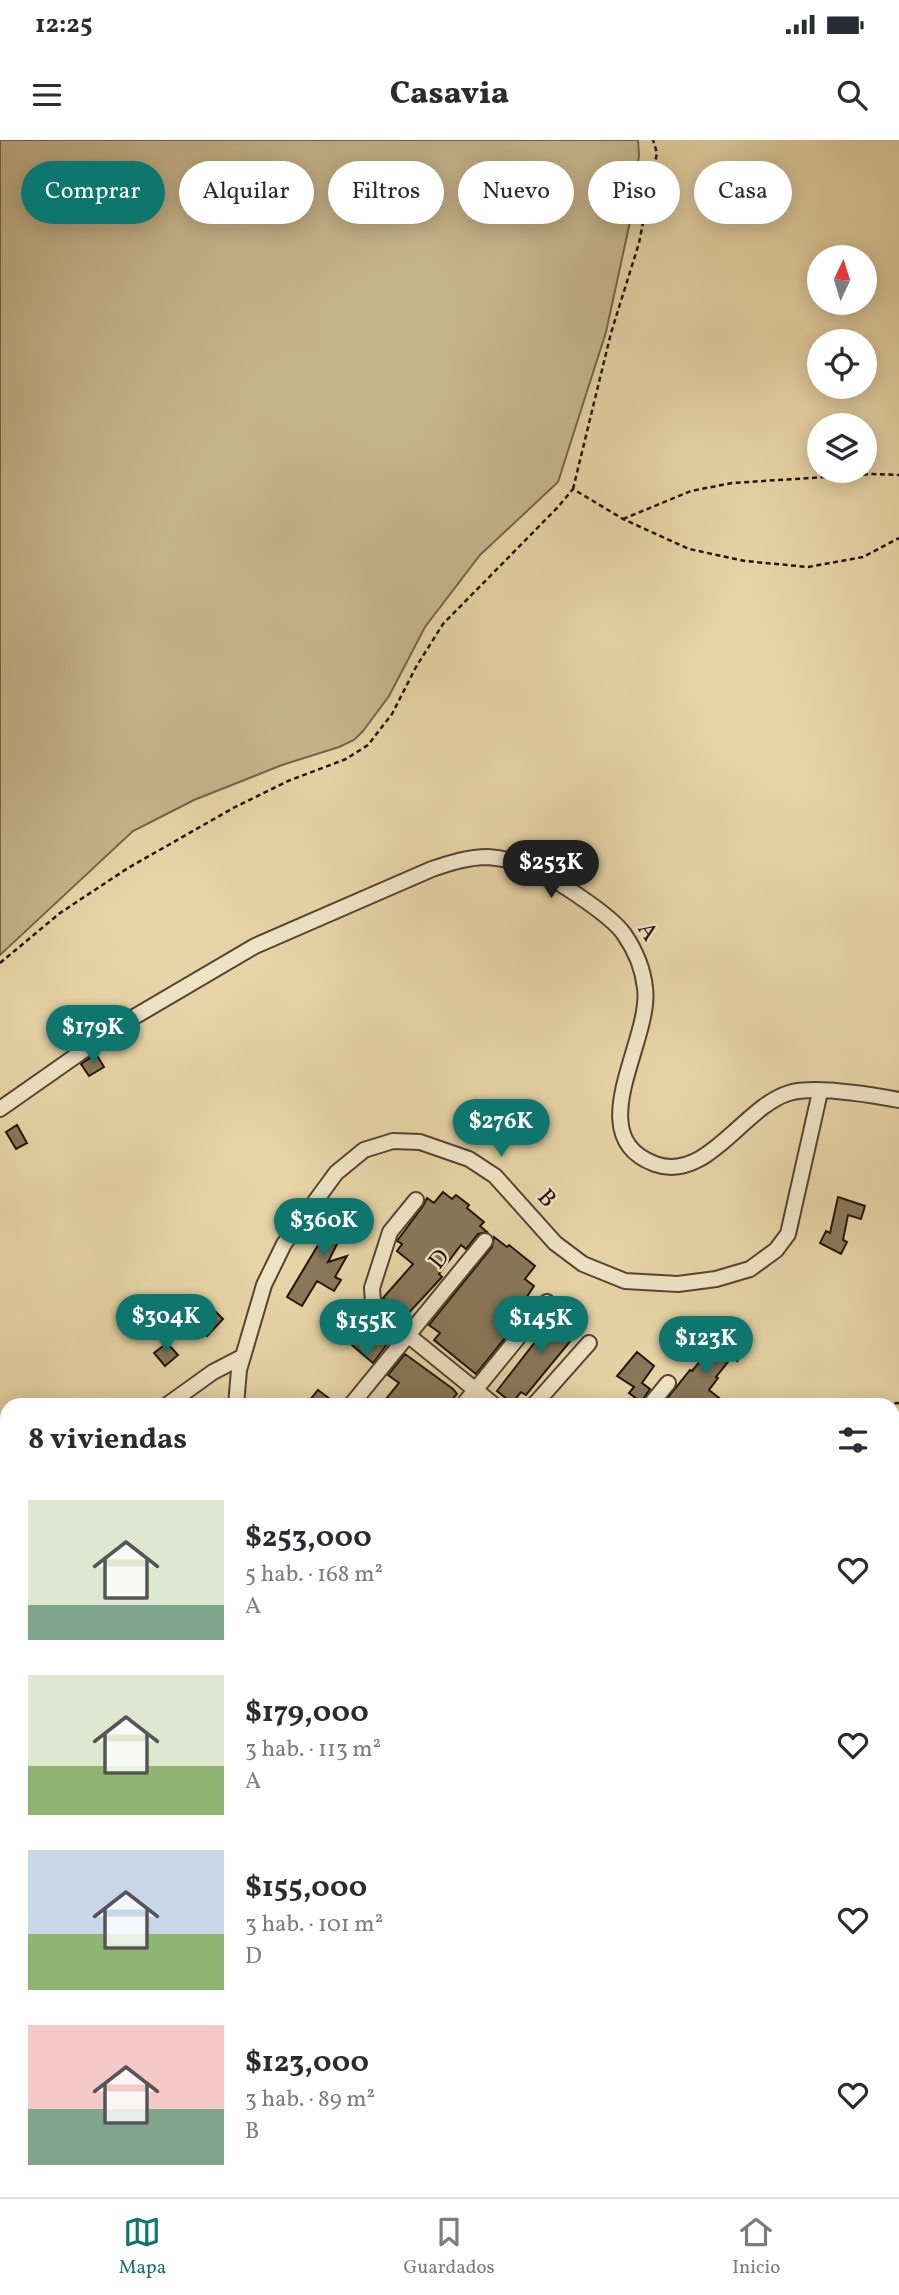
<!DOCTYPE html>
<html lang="es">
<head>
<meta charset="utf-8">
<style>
  body { margin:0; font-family:Vollkorn,serif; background:#f2f2f3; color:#2b2b33; height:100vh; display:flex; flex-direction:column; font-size:26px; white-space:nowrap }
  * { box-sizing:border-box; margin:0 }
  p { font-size:23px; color:#7c7c81 }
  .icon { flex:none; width:38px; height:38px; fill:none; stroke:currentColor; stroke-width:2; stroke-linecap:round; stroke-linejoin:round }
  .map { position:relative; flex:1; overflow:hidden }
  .panel { position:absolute; left:0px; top:1258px; width:900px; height:800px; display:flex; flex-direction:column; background:#fff; border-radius:21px 21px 0 0; box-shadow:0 4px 18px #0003 }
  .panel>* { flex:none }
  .top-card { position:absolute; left:21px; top:21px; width:858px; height:63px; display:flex; gap:14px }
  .needle { width:46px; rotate:4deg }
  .tools { position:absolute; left:807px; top:105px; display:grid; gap:14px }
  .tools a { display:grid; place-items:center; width:70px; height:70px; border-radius:50%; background:#fff; box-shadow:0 4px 18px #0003; font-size:35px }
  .price { position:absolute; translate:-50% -60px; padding:0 16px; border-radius:24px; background:#0f766e; color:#fff; font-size:23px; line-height:46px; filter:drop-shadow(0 2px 4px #0008) }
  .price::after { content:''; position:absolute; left:50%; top:42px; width:21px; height:16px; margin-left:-10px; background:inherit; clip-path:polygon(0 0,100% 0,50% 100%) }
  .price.on { background:#222; color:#fff }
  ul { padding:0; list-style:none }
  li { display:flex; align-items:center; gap:21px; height:175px; padding:0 28px }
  li span { display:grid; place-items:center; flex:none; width:196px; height:140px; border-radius:0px; color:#555 }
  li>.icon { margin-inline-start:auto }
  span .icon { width:84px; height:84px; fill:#fffc; stroke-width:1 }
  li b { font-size:30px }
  h2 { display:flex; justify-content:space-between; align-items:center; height:84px; padding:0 28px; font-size:30px }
  .pill { padding:0 24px; border-radius:32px; background:#fff; box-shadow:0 4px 18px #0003; font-size:24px; line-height:63px }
  .pill.on { background:#0f766e; color:#fff }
  .status { display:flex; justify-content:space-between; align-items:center; height:49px; padding:0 35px; background:#fff; direction:ltr }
  .status svg { height:19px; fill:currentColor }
  header { display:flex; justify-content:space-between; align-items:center; height:91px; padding:0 28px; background:#fff; font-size:32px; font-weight:800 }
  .tabs { display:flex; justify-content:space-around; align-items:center; height:98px; border-top:2px solid #e1e1e2; background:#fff; font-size:19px; color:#7c7c81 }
  .tabs a { display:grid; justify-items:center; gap:4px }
  .tabs .on { color:#0f766e }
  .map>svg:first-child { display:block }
  .green { fill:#c6b48b; stroke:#75644a; stroke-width:2 }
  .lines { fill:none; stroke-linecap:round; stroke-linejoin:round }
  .stream { stroke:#716146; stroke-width:4.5 }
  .building { fill:#89785a; stroke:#241508; stroke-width:2 }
  .minor-casing { stroke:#554530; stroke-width:18 }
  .path { stroke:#241508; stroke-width:2.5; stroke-dasharray:5 3.5; stroke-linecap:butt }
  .minor { stroke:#efe3c5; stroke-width:14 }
  .labels { text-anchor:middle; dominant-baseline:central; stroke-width:5; stroke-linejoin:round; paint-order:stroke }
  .street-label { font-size:24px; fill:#241508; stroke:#efe3c5 }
</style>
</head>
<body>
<div class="status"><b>12:25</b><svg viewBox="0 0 49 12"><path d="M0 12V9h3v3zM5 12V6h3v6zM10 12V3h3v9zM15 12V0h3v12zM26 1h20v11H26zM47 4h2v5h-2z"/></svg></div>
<header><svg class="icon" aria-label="menu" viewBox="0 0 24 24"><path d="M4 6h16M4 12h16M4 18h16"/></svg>Casavia<svg class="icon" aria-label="search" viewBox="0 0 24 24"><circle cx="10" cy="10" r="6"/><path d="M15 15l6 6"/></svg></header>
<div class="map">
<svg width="899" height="2057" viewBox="0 0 899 2057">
  <rect width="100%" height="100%" fill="#e7d4a6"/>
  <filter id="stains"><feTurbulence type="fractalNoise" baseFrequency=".00286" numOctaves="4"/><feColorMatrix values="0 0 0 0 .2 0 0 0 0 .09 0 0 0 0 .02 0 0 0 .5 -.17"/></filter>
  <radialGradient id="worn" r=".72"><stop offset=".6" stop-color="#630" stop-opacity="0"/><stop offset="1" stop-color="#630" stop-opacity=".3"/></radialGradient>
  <path class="green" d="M 0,0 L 638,0 L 639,15 L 633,68 L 606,192 L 558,342 L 480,415 L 425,487 L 389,556 L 363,591 L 354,600 L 339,607 L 282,625 L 194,660 L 133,691 L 0,815 Z"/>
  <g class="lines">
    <path class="stream" d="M 892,1453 L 899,1450
      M 0,1712 L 7,1699"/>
  </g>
  <path class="building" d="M 96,914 L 104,927 L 89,936 L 81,924 Z
    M 17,985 L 27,1003 L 16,1009 L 6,992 Z
    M 443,1052 L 452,1059 L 456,1055 L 469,1065 L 467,1068 L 484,1082 L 480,1086 L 487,1092 L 478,1094 L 466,1109 L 461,1105 L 439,1134 L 442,1137 L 404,1178 L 383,1158 L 413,1124 L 397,1111 L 402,1104 L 397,1101 L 423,1066 L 427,1058 L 434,1063 Z
    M 838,1057 L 865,1066 L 861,1079 L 848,1075 L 843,1100 L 847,1102 L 841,1114 L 820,1103 L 826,1091 L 830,1093 Z
    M 336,1063 L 356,1078 L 337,1104 L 328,1122 L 347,1116 L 335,1137 L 341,1140 L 334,1151 L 317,1141 L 302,1166 L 287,1157 L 333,1080 L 327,1075 Z
    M 494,1097 L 507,1107 L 509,1105 L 535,1126 L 525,1139 L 534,1146 L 509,1184 L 514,1187 L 476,1234 L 434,1200 L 440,1193 L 429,1185 L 492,1107 Z
    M 208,1164 L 223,1179 L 207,1196 L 191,1180 Z
    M 558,1167 L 582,1187 L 526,1255 L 521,1252 L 512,1263 L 497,1251 L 545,1189 L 551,1179 L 550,1178 Z
    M 357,1168 L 368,1176 L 371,1173 L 393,1196 L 373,1223 L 339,1194 Z
    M 723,1197 L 732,1203 L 736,1198 L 748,1208 L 737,1221 L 732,1217 L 716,1237 L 718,1238 L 709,1250 L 728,1265 L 662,1265 L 690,1230 L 692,1231 L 716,1202 L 718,1203 Z
    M 167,1203 L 178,1215 L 165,1226 L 154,1213 Z
    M 637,1212 L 654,1226 L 642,1243 L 650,1249 L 641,1262 L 629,1253 L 634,1247 L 617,1236 Z
    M 405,1214 L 453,1249 L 457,1254 L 447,1265 L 381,1265 L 399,1243 L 388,1235 Z
    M 318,1250 L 338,1265 L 306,1265 Z"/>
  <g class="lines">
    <defs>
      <path id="minor" d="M 0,969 L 117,887 L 255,806 L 432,729 C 450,723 468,717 488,717 C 499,718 515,721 525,725 C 548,734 610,774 624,794 C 635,810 643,828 645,848 C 652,901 579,996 655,1024 C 707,1043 743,967 789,953 C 814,945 872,955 899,960
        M 416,1060 L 390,1092 L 372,1148 L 373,1162 L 409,1196 L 494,1265
        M 167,1265 L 213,1232 L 242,1217
        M 236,1265 L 239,1230 L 264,1145 L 284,1104 L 336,1033 L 364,1010 L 393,1001 L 420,1002 L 469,1019 L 495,1036 L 555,1103 L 583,1124 L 625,1141 L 678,1144 L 716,1139 L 750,1129 L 776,1110 L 788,1094 L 820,952
        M 351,1265 L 485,1101
        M 463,1265 L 547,1162
        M 534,1265 L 589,1203
        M 650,1265 L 668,1243
        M 892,1414 L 899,1413
        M 892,1536 L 899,1531
        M 892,1736 L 899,1737"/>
    </defs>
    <use href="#minor" class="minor-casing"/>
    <path class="path" d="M 573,349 L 611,193 L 639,103 L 657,13 L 653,0
      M 623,379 L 691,351 L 732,343 L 873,334 L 899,335
      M 0,823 L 60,773 L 128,728 L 235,667 L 288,641 L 346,619 L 368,605 L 392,574 L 416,527 L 443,484 L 557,368 L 573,349 L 623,379 L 689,409 L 745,421 L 808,427 L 863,417 L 899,398
      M 869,1265 L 899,1263
      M 0,1837 L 7,1832"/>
    <use href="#minor" class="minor"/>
  </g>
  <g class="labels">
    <g class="street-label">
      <text transform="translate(647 792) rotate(57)">A</text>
      <text transform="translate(546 1059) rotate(48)">B</text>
      <text transform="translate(440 1120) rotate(-51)">D</text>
    </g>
  </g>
  <rect width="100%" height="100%" filter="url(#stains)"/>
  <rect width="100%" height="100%" fill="url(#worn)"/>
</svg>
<div class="tools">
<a><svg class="needle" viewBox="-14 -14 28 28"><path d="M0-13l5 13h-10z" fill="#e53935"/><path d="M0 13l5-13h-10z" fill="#7c7c81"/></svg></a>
<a><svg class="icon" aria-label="locate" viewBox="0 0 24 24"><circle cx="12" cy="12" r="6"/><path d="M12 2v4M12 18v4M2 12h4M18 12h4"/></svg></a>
<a><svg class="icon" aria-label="layers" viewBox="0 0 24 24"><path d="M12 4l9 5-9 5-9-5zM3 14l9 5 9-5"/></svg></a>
</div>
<b class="price on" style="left:551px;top:760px">$253K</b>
<b class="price" style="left:93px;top:925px">$179K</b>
<b class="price" style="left:501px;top:1019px">$276K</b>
<b class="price" style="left:324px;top:1118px">$360K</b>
<b class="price" style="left:166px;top:1214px">$304K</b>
<b class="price" style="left:541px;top:1216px">$145K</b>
<b class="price" style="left:366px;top:1219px">$155K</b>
<b class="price" style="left:706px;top:1236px">$123K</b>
<div class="top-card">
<a class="pill on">Comprar</a>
<a class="pill">Alquilar</a>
<a class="pill">Filtros</a>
<a class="pill">Nuevo</a>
<a class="pill">Piso</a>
<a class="pill">Casa</a>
</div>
<section class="panel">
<h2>8 viviendas<svg class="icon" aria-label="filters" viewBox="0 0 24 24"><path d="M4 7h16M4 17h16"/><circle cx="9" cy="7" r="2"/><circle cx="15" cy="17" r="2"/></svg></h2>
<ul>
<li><span style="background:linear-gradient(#dfe7d0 75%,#7fa58c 0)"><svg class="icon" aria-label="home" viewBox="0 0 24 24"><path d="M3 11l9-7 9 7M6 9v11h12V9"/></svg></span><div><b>$253,000</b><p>5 hab. · 168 m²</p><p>A</p></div><svg class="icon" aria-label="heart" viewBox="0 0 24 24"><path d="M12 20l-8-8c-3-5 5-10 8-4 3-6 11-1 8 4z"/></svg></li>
<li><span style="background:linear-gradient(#dfe7d0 65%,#8fb573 0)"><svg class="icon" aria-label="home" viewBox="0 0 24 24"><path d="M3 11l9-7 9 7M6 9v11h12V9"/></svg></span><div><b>$179,000</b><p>3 hab. · 113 m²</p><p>A</p></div><svg class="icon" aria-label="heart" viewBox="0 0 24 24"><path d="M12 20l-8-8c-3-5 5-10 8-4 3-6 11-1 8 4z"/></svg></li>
<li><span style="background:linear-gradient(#c9d6e8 60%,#8fb573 0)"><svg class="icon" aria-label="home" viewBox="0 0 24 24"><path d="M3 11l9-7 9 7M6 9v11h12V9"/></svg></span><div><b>$155,000</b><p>3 hab. · 101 m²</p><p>D</p></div><svg class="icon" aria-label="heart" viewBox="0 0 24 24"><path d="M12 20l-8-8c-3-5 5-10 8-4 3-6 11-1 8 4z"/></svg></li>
<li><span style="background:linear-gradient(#f6c9c9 60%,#7fa58c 0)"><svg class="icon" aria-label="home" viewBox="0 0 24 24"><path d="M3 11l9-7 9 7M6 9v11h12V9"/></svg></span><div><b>$123,000</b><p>3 hab. · 89 m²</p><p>B</p></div><svg class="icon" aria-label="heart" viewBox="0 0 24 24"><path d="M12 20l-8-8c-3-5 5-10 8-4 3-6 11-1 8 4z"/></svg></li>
</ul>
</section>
</div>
<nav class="tabs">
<a class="on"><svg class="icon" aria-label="map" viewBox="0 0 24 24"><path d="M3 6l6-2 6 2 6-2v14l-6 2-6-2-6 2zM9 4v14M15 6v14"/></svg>Mapa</a>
<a><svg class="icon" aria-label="saved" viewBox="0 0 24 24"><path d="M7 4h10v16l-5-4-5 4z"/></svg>Guardados</a>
<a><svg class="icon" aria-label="home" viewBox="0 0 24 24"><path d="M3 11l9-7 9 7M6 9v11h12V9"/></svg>Inicio</a>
</nav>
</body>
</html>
